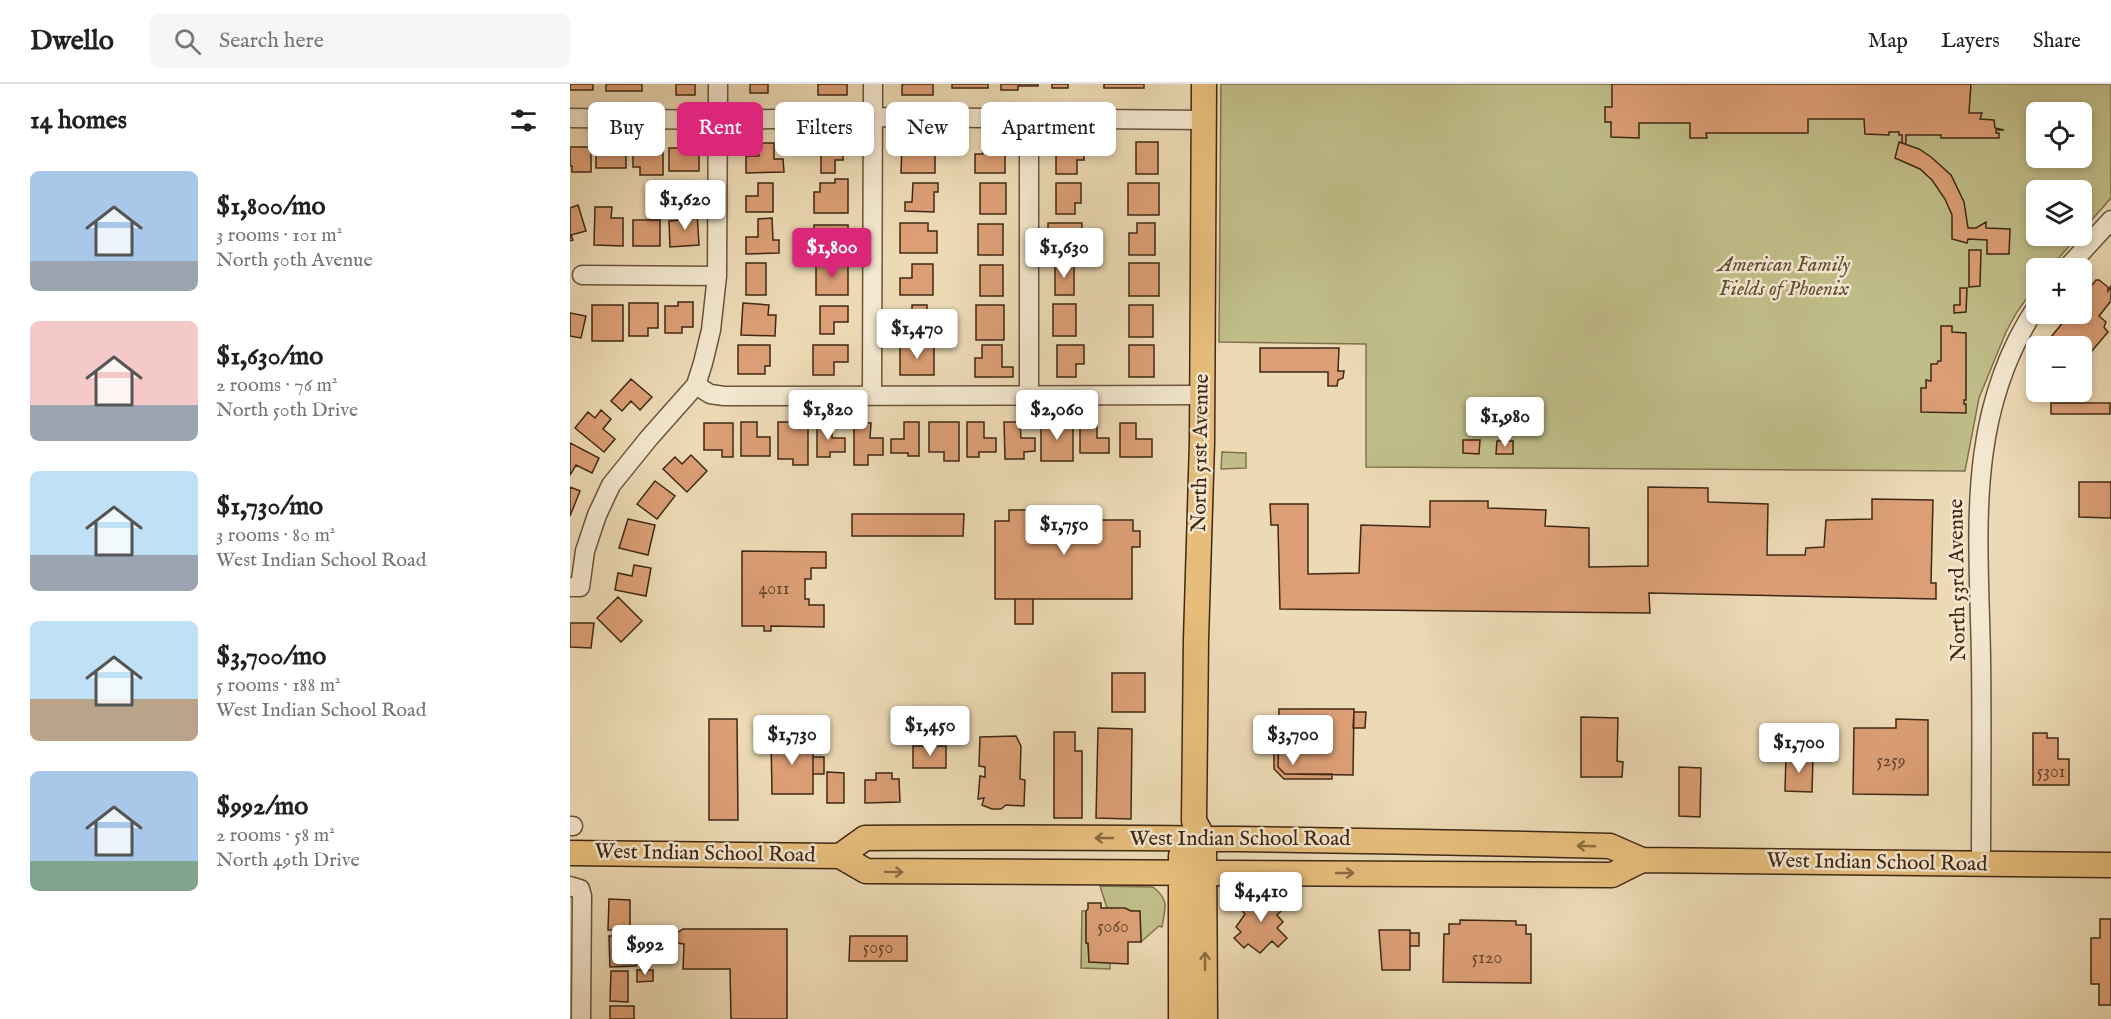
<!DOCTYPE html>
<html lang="en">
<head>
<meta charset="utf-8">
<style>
  body { margin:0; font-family:"IM FELL English",serif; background:#f6f6f6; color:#222; height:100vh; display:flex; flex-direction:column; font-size:22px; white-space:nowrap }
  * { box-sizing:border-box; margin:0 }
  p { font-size:20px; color:#767676 }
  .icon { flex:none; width:33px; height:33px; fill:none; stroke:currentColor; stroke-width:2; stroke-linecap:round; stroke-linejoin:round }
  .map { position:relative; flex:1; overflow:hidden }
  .drawer { display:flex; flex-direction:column; background:#fff; width:570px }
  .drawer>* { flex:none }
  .hud { position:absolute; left:18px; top:18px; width:570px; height:54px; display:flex; gap:12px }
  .buttons { position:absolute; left:1456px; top:18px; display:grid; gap:12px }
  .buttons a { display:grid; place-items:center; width:66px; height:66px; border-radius:9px; background:#fff; box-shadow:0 3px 9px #0003; font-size:30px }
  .price { position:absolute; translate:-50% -51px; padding:0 14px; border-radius:6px; background:#fff; color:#222; font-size:20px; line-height:39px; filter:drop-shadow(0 2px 3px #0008) }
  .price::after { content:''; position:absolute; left:50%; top:36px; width:18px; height:14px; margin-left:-9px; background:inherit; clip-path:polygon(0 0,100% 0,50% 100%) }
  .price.active { background:#db2777; color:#fff }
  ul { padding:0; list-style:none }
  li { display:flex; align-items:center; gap:18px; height:150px; padding:0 30px }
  li span { display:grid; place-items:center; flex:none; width:168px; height:120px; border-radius:9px; color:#555 }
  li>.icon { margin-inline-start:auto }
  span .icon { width:72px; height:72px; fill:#fffc; stroke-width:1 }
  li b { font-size:26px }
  h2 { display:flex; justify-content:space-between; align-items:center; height:72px; padding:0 30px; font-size:26px }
  .pill { padding:0 21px; border-radius:9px; background:#fff; box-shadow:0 3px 9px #0003; font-size:21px; line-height:54px }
  .pill.active { background:#db2777; color:#fff }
  header { display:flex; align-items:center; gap:36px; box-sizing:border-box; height:84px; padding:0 30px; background:#fff; border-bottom:2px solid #e0e0e0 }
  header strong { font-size:28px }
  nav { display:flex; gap:33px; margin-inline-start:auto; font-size:21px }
  .search { width:420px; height:54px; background:#f6f6f6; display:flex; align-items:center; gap:15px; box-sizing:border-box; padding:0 21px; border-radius:9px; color:#767676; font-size:22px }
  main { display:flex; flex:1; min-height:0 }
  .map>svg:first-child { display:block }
  .green { fill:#c0bd88; stroke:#80724e; stroke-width:1.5; fill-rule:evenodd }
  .building { fill:#dc9f75; stroke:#402815; stroke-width:1.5 }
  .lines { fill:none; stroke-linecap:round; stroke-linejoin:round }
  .minor-casing { stroke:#6b543d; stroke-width:21 }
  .major-casing { stroke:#402815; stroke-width:27 }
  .minor { stroke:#f3e7cf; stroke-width:18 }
  .major { stroke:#e6bd7a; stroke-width:24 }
  .oneway { stroke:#8b6b42 }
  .labels { text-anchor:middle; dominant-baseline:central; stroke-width:5; stroke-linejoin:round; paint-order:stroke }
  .number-label { font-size:18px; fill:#67462d }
  .park-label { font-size:21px; font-style:italic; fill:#604d32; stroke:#f3e7cf }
  .street-label { font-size:21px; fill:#402815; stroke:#f3e7cf }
</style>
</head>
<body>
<header>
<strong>Dwello</strong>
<div class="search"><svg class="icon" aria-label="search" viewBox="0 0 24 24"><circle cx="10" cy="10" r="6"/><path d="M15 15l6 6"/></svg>Search here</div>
<nav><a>Map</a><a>Layers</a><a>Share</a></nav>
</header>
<main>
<section class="drawer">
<h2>14 homes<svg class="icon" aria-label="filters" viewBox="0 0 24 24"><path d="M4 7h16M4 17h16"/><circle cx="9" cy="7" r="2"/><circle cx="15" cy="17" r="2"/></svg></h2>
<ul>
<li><span style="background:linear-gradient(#a9c7e8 75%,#9aa5b1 0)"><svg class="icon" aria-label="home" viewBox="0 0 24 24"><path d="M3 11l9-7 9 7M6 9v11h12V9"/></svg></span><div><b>$1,800/mo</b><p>3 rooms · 101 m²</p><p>North 50th Avenue</p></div></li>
<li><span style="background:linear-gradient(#f6c9c9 70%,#9aa5b1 0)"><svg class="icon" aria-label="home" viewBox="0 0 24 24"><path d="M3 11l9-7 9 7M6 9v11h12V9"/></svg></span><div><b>$1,630/mo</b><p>2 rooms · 76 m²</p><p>North 50th Drive</p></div></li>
<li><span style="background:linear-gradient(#bfe0f5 70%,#9aa5b1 0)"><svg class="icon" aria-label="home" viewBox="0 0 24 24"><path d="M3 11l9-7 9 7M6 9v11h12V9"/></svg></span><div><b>$1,730/mo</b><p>3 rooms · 80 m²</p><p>West Indian School Road</p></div></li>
<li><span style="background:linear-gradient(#bfe0f5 65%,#b9a48a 0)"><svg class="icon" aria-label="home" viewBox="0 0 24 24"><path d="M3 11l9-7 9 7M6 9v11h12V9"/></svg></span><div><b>$3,700/mo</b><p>5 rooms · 188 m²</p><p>West Indian School Road</p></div></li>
<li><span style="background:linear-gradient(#a9c7e8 75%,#7fa58c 0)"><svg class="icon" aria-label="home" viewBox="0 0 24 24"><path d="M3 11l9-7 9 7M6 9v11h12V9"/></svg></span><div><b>$992/mo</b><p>2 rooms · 58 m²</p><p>North 49th Drive</p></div></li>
</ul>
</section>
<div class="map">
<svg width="1541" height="935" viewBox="0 0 1541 935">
  <rect width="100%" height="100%" fill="#ecdab5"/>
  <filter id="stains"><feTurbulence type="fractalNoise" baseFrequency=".00333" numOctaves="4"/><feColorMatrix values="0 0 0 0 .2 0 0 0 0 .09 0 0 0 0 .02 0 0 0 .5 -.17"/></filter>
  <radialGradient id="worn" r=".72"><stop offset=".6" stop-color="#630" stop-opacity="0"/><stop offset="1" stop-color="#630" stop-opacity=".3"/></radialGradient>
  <path class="green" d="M 651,0 L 1541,0 L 1541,114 L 1512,147 L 1512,106 L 1467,106 L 1467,152 L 1508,152 L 1480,184 L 1467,184 L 1467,200 L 1447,228 L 1436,248 L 1409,314 L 1395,387 L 796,383 L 796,260 L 649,258 ZM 1467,28 L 1512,28 L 1512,74 L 1467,74 Z
    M 652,368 L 676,369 L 676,384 L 651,385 Z
    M 530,802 L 583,803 C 600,816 595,824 592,843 L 589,842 L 571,858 L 570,828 C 559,827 549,824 537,824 Z
    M 512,827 L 516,827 L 516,859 L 518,859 L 519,878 L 540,878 L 540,885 L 511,884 Z"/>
  <path class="building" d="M 0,0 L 23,0 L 23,6 L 0,6 Z
    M 36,0 L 72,0 L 72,7 L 36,7 Z
    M 106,0 L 125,0 L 125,11 L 106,11 Z
    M 180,0 L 198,0 L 198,9 L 180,9 Z
    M 248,0 L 277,0 L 277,11 L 248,11 Z
    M 334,0 L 363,0 L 363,11 L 332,11 L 332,1 Z
    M 382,0 L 418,0 L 418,4 L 382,4 Z
    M 431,0 L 468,0 L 468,2 L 448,2 L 448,6 L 431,6 Z
    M 482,0 L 498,0 L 498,4 L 482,4 Z
    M 534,0 L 574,0 L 574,4 L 534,4 Z
    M 1042,0 L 1401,0 L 1399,29 L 1412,29 L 1410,35 L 1424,36 L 1425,44 L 1434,46 L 1426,46 L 1426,49 L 1429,49 L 1429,54 L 1371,54 L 1371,51 L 1336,51 L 1336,60 L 1332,59 L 1332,51 L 1329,51 L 1329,48 L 1319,48 L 1319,51 L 1295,50 L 1294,35 L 1238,35 L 1238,49 L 1136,49 L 1137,54 L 1120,54 L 1120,39 L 1069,39 L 1069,54 L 1041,53 L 1041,38 L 1035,38 L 1035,23 L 1042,23 Z
    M 413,57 L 435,57 L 435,89 L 405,89 L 405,70 L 413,70 Z
    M 486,58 L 514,58 L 514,76 L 507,76 L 507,90 L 486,90 Z
    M 566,58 L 588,58 L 588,90 L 566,90 Z
    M 1329,58 L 1349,65 L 1361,73 L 1381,91 L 1394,118 L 1398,144 L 1406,144 L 1416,138 L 1416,144 L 1440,145 L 1439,170 L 1417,170 L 1417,156 L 1398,155 L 1397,159 L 1382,155 L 1382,131 L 1375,115 L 1362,96 L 1350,85 L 1325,74 Z
    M 189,59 L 204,59 L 204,75 L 213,75 L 214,88 L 176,89 L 176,72 L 189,72 Z
    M 251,59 L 273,59 L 273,76 L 265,76 L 265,89 L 251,89 Z
    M 332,60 L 365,60 L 365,89 L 331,89 Z
    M 0,63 L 21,63 L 21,88 L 2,88 L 2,82 L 0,82 Z
    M 26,64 L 56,64 L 56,84 L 26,84 Z
    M 63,64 L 93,64 L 93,91 L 70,91 L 70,83 L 63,83 Z
    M 99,64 L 129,64 L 129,87 L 99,87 Z
    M 265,95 L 278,95 L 278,129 L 244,129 L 244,108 L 250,108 L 250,99 L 265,99 Z
    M 188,99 L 203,99 L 203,128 L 176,128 L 176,112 L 188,112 Z
    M 343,99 L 368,99 L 368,108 L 364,108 L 364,128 L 335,127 L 335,118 L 342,118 Z
    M 410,99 L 436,99 L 436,130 L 410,130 Z
    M 486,99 L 511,99 L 511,119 L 505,119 L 505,130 L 486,130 Z
    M 558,99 L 589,99 L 589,131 L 558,131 Z
    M 8,121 L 16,147 L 1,151 L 3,156 L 0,157 L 0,124 Z
    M 25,123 L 42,123 L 41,134 L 53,134 L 53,162 L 24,161 Z
    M 127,128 L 129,161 L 100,163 L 99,137 L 110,136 L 110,129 Z
    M 202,134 L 203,156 L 209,156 L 209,169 L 176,170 L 176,153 L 188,153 L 188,135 Z
    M 63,136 L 90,136 L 90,162 L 63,162 Z
    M 330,139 L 358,139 L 358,147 L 367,147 L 367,169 L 330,169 Z
    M 478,139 L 512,139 L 512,158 L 504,158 L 504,170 L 486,170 L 486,158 L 478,158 Z
    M 567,139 L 585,139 L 585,171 L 559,171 L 559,149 L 567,149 Z
    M 408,140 L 433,140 L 433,171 L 408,171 Z
    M 244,141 L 278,141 L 278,170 L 251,170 L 251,152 L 244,152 Z
    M 1399,166 L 1411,166 L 1410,202 L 1399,203 Z
    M 176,179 L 196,179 L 196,211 L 176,211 Z
    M 559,179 L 589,179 L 589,212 L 559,212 Z
    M 246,180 L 278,180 L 278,211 L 246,211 Z
    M 342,180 L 363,180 L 363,211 L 330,211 L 330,194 L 342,194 Z
    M 485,180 L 504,180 L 504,211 L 485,211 Z
    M 410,181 L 433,181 L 433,212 L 410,212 Z
    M 1526,196 L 1529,196 L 1538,203 L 1538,207 L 1541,202 L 1541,217 L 1529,232 L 1536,238 L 1534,243 L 1538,248 L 1516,274 L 1512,270 L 1512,262 L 1477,262 L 1476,259 L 1500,230 L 1512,230 L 1512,214 Z
    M 1390,204 L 1397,204 L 1396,228 L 1384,229 L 1384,221 L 1390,221 Z
    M 108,218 L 123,218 L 123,243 L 112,243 L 112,249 L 95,249 L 95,222 L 108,222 Z
    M 59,219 L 88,219 L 88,244 L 78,244 L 78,252 L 59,252 Z
    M 173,219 L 199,221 L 198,231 L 206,231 L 205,252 L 171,251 Z
    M 483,220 L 506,220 L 506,252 L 483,252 Z
    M 22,221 L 53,221 L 53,257 L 22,257 Z
    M 342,221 L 357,221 L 357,239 L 364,239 L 364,250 L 330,250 L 330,234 L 342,234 Z
    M 406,221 L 434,221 L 434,256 L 406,256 Z
    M 559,221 L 583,221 L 583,253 L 559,253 Z
    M 250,222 L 278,222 L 278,238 L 264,238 L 264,250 L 250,250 Z
    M 0,229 L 16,232 L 11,254 L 0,252 Z
    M 1371,242 L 1382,242 L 1382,248 L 1396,249 L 1396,316 L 1394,316 L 1394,320 L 1396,320 L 1396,329 L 1351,328 L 1351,304 L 1356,304 L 1356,296 L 1361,297 L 1361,280 L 1367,280 L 1368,277 L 1371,277 Z
    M 168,261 L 200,261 L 200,282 L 195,282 L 195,290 L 168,290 Z
    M 243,261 L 278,261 L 278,278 L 264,278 L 264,291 L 243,291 Z
    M 330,261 L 364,261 L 364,291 L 330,291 Z
    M 412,261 L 432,261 L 432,283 L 443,283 L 443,293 L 405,293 L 405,274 L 412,274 Z
    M 487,261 L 514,261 L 514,280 L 506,280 L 506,293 L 487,293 Z
    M 559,261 L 584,261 L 584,293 L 559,293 Z
    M 690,264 L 769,264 L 768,287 L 774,287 L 773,294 L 768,296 L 767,302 L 758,302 L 758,288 L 690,288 Z
    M 61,295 L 82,313 L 70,326 L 61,317 L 52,327 L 41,317 Z
    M 1481,319 L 1540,319 L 1540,330 L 1481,330 Z
    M 31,326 L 41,335 L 33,345 L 45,355 L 34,368 L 5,344 L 18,328 L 25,334 Z
    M 171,338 L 187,338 L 187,353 L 200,353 L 200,372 L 171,372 Z
    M 208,338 L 238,338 L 238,381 L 223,381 L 223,375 L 208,375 Z
    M 247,338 L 262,338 L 262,354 L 275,354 L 275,368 L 260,368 L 260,373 L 247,373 Z
    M 334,338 L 349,338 L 349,372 L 338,372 L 338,369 L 321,369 L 321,355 L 334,355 Z
    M 359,338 L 389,338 L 389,377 L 374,377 L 374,368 L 359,368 Z
    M 397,338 L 414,338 L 414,354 L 426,354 L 426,368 L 409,368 L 409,373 L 397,373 Z
    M 434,338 L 450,338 L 451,354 L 465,354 L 465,367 L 454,368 L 454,375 L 435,375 Z
    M 471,338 L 503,338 L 503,377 L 471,377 Z
    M 134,339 L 163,339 L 163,373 L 152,373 L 152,366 L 134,366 Z
    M 284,339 L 301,339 L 300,354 L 313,354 L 313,371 L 298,371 L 298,381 L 284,381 Z
    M 550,339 L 566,339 L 566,355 L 582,355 L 582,373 L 550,373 Z
    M 510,340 L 527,340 L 527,354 L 539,354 L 539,369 L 510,369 Z
    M 893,356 L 910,356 L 909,370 L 893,369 Z
    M 927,357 L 943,357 L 943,370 L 926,370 Z
    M 0,359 L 29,374 L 22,389 L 6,381 L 0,391 Z
    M 121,371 L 137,387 L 117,408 L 93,385 L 105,373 L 112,380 Z
    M 85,397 L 105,412 L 87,435 L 67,420 Z
    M 1509,398 L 1541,398 L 1541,434 L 1509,433 Z
    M 0,403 L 10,407 L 0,432 Z
    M 1078,403 L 1138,404 L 1138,418 L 1198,420 L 1197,471 L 1235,471 L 1236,464 L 1254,463 L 1256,436 L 1302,435 L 1302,415 L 1363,416 L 1361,499 L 1366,499 L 1366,515 L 1079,509 L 1080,529 L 710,525 L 708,441 L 701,441 L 700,420 L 738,420 L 738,490 L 789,489 L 791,441 L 860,443 L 860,417 L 918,417 L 918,424 L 976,426 L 975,442 L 1019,444 L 1019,483 L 1078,482 Z
    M 439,426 L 523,426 L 523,436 L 563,436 L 563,447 L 570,447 L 570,463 L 562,463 L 562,515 L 425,515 L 425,437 L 439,437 Z
    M 282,430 L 394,430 L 393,452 L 282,452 Z
    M 58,435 L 85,441 L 78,471 L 49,464 Z
    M 172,467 L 256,468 L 256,484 L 241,484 L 241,495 L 235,495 L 235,515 L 239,515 L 239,521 L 254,521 L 254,543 L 201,542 L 201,547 L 194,547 L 194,542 L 172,542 Z
    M 64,481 L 81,484 L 76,512 L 45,506 L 48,489 L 62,492 Z
    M 48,513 L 72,537 L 51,558 L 27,534 Z
    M 445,515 L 463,515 L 463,540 L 445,540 Z
    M 0,539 L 24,539 L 21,564 L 0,563 Z
    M 542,589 L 575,589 L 575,628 L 542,628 Z
    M 709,625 L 784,625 L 783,691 L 715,690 L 708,683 Z
    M 784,628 L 796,628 L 795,644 L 783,644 Z
    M 1011,633 L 1048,634 L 1047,677 L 1053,678 L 1052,693 L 1011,693 Z
    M 139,635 L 167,635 L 168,736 L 139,736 Z
    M 1326,635 L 1358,636 L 1358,711 L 1283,710 L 1284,644 L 1326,644 Z
    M 528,644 L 562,645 L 561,735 L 526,734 Z
    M 704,647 L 709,647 L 708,683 L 715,690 L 762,690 L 762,695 L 714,695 L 704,685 Z
    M 484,648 L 505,648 L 505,667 L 512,667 L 512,734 L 484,734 Z
    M 1463,649 L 1477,649 L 1477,654 L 1488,654 L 1488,675 L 1499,675 L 1499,701 L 1463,701 Z
    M 446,652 L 451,662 L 450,695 L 455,696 L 454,722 L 436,721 L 431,725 L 422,725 L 412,721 L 414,714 L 408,715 L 410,692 L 415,693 L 415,683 L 409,682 L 410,653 Z
    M 201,655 L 243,655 L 243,710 L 202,710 Z
    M 343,662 L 376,662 L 376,684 L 343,684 Z
    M 1216,672 L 1243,672 L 1242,708 L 1215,707 Z
    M 243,673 L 254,673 L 254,690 L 243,690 Z
    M 1109,683 L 1131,684 L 1130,733 L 1109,732 Z
    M 257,688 L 274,689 L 274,719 L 257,719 Z
    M 306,689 L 322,689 L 322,695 L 329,695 L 330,718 L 295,719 L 295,696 L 306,696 Z
    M 708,810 L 718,820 L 707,831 L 713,838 L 707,844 L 717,854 L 708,863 L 702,857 L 690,869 L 678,860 L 674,864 L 664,854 L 671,848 L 666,843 L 675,830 L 666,820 L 675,811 L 684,820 L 691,813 L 698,820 Z
    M 39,815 L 60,816 L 60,846 L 38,846 Z
    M 518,819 L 531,819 L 531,824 L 555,824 L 561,827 L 570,827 L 571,858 L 558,858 L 558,880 L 519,878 L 518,859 L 516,859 L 516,827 L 518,825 Z
    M 1530,835 L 1541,835 L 1541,921 L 1529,921 L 1529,900 L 1521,900 L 1521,854 L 1530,854 Z
    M 890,836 L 946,837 L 946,841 L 956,841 L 956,850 L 961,850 L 961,899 L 873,898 L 874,850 L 879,850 L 879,840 L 890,840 Z
    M 113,845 L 217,845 L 217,935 L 161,935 L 160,885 L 113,885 L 114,860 L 107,859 L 107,849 Z
    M 809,846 L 840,846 L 840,886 L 812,886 Z
    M 840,849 L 849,849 L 849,862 L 840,862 Z
    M 39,852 L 59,852 L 59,858 L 65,858 L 66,882 L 40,883 Z
    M 280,852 L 337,852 L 337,877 L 279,877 Z
    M 67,886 L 83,886 L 83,897 L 67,898 Z
    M 41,887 L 58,887 L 58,918 L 40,917 Z
    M 40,922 L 64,922 L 64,935 L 40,935 Z"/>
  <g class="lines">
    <defs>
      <path id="minor" d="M 0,34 L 148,36 L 304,33 L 634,36
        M 459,34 L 459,311
        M 1497,184 L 1541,136
        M 12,191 L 147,192
        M 126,301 L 140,310 L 154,312 L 632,311
        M 302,312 L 303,0
        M 0,503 L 10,503 L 15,467 L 27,431 L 41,401 L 79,354 L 126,301 L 133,279 L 141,246 L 147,192 L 148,0
        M 0,742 L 3,742
        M 1411,780 C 1411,712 1412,644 1411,575 C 1409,451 1394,332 1467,222
        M 0,802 L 10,805 L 12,812 L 11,935"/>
      <path id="major" d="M 634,0 L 632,358 L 626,556 L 624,737 L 634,755 L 635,935
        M 0,769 L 270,772 L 296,787 L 1042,791 L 1072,776
        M 270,772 L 295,754 C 543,752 791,756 1040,762 L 1072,776 L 1541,781
        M 611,935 L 611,772"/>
    </defs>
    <use href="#minor" class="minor-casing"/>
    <use href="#major" class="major-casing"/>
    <use href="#minor" class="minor"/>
    <use href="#major" class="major"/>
  </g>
  <defs><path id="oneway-shaft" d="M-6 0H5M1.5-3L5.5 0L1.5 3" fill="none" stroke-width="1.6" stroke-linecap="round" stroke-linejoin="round" transform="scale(1.5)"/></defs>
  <g class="oneway">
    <use href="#oneway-shaft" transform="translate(534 754) rotate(-180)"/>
    <use href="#oneway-shaft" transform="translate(1016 762) rotate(-178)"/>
    <use href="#oneway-shaft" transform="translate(324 788) rotate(1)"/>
    <use href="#oneway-shaft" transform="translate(775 789)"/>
    <use href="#oneway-shaft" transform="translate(635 877) rotate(-90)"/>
  </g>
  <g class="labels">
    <g class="number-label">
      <text x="204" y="505">4011</text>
      <text x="1321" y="677">5259</text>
      <text x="1481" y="688">5301</text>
      <text x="543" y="843">5060</text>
      <text x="308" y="864">5050</text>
      <text x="917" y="874">5120</text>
    </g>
    <g class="park-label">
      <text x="1214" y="181">American Family<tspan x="1214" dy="24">Fields of Phoenix</tspan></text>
    </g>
    <g class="street-label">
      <text transform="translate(631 369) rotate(-89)">North 51st Avenue</text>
      <text transform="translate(1388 496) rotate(-91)">North 53rd Avenue</text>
      <text x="670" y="755">West Indian School Road</text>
      <text transform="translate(135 770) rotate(1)">West Indian School Road</text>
      <text transform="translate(1307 779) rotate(1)">West Indian School Road</text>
    </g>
  </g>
  <rect width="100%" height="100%" filter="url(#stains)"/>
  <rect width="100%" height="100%" fill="url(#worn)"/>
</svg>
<div class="buttons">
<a><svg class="icon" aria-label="locate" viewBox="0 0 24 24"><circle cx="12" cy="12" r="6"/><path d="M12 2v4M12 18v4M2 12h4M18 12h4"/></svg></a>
<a><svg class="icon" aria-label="layers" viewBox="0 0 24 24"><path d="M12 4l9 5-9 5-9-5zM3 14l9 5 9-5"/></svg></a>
<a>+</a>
<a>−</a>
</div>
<b class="price" style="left:115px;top:147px">$1,620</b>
<b class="price active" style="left:262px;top:195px">$1,800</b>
<b class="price" style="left:494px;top:195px">$1,630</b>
<b class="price" style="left:347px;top:276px">$1,470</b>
<b class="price" style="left:258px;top:357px">$1,820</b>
<b class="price" style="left:487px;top:357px">$2,060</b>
<b class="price" style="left:935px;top:364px">$1,980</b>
<b class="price" style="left:494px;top:472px">$1,750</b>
<b class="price" style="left:360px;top:673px">$1,450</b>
<b class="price" style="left:222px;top:682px">$1,730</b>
<b class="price" style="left:723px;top:682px">$3,700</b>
<b class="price" style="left:1229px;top:690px">$1,700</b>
<b class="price" style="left:691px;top:839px">$4,410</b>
<b class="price" style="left:75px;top:892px">$992</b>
<div class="hud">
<a class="pill">Buy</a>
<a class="pill active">Rent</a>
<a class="pill">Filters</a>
<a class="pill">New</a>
<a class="pill">Apartment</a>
</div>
</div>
</main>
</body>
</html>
